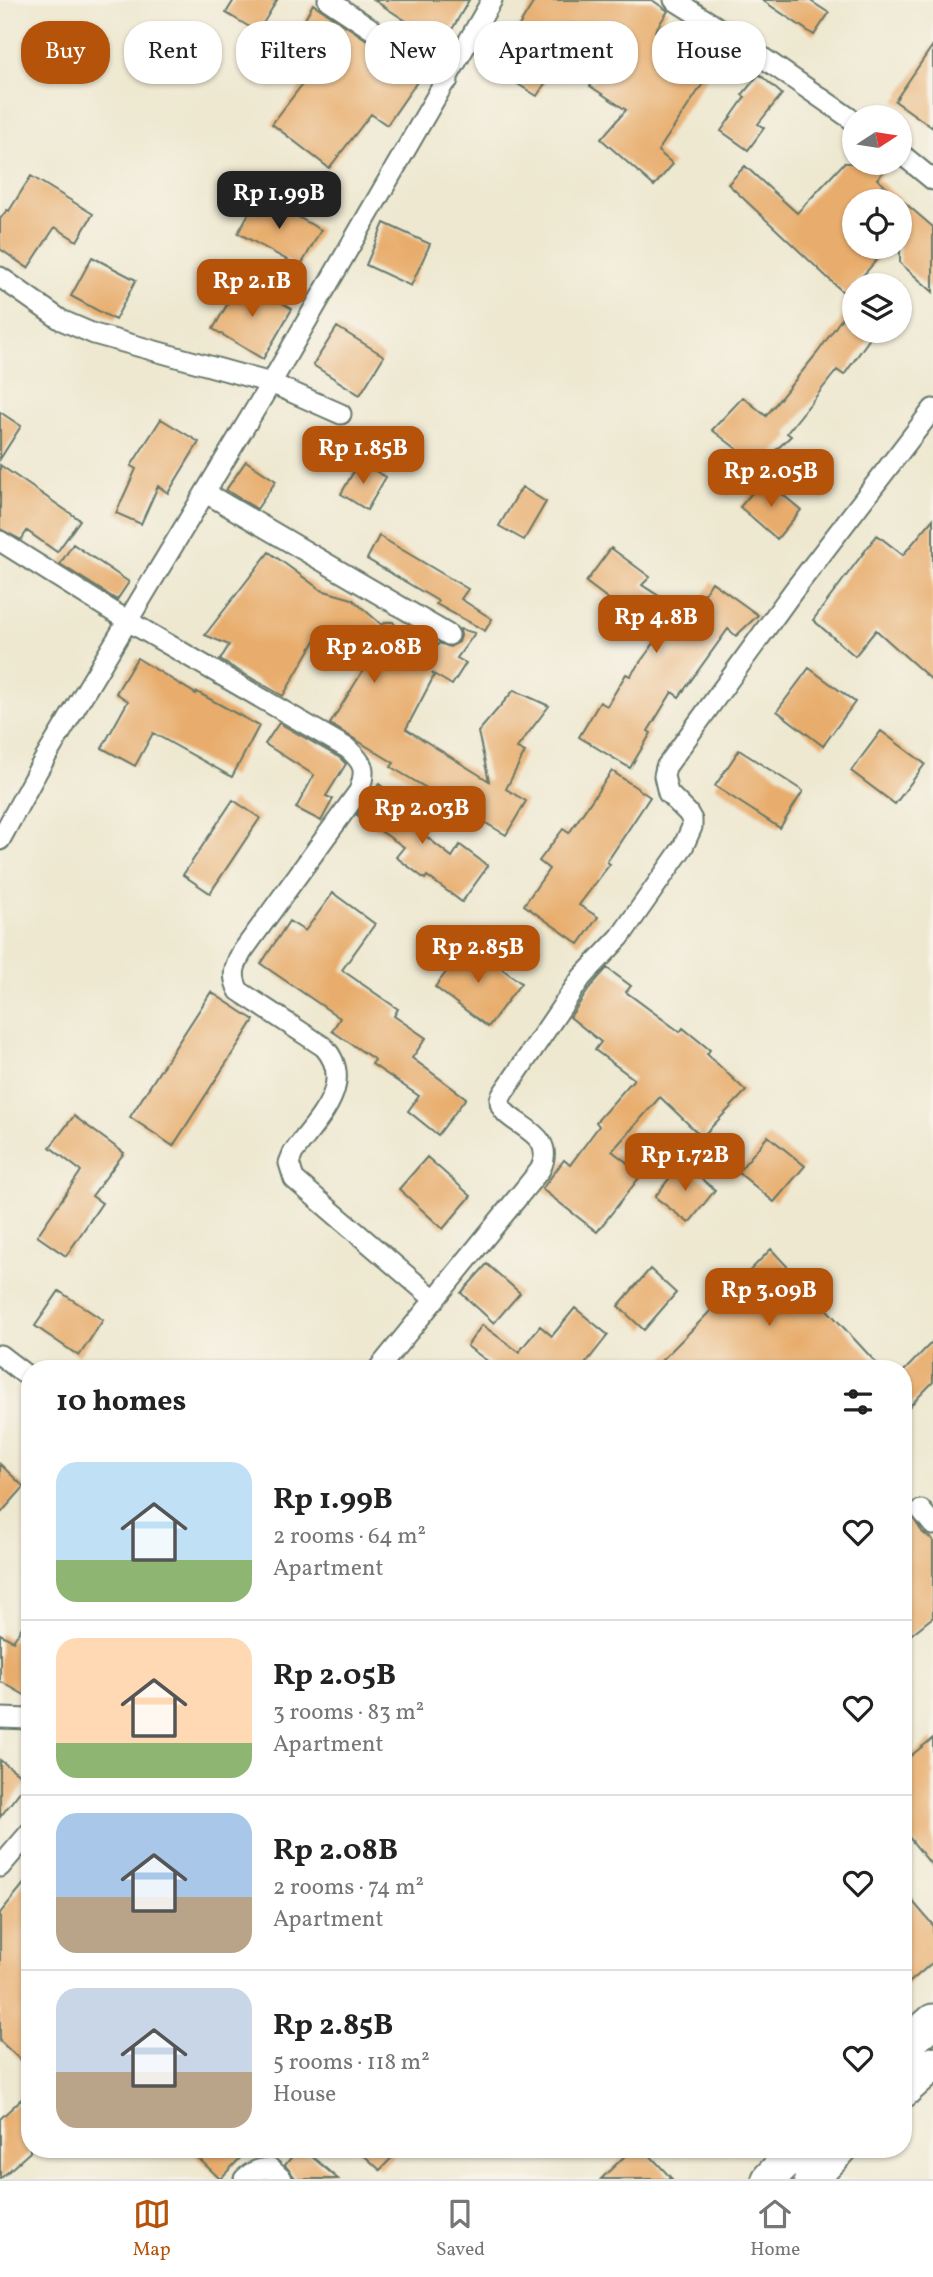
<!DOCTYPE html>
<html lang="en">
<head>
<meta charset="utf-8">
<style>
  body { margin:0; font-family:Vollkorn,serif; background:#f2f2f2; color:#222; height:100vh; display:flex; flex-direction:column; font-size:26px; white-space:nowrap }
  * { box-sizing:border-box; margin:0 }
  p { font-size:23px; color:#767676 }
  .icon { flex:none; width:38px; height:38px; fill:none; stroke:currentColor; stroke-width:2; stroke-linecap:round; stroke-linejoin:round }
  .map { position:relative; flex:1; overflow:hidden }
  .details { position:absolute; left:21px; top:1360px; width:891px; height:798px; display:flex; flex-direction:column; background:#fff; border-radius:28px; box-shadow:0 2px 5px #0004 }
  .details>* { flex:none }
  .banner { position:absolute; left:21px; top:21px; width:892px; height:63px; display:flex; gap:14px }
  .needle { width:46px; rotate:78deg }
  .buttons { position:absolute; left:842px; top:105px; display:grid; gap:14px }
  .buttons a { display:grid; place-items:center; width:70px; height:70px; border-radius:50%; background:#fff; box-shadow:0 2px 5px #0004; font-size:35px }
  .price { position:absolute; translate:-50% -60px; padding:0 16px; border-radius:14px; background:#b45309; color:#fff; font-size:23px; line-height:46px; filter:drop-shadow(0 2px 4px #0008) }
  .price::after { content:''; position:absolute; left:50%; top:42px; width:21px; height:16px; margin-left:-10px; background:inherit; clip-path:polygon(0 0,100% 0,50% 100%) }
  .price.on { background:#222; color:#fff }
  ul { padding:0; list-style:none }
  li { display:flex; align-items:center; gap:21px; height:175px; padding:0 35px }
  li+li { border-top:2px solid #e0e0e0 }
  li span { display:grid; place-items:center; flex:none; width:196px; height:140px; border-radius:21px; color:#555 }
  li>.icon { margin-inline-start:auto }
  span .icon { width:84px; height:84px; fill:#fffc; stroke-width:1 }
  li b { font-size:30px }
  h2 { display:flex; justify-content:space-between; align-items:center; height:84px; padding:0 35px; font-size:30px }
  .pill { padding:0 24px; border-radius:28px; background:#fff; box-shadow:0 2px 5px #0004; font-size:24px; line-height:63px }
  .pill.on { background:#b45309; color:#fff }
  .tabs { display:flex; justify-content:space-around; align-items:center; height:98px; border-top:2px solid #e0e0e0; background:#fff; font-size:19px; color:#767676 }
  .tabs a { display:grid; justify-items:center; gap:4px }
  .tabs .on { color:#b45309 }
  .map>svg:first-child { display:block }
  .building { fill:#e8ad6d }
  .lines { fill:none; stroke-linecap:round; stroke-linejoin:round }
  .minor-casing { stroke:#67796b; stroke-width:23 }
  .trunk-casing { stroke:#67796b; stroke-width:37 }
  .minor { stroke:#fff; stroke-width:19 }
  .trunk { stroke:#fff; stroke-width:33 }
</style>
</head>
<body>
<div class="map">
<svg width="933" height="2179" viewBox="0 0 933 2179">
  <rect width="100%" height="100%" fill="#f7f3e8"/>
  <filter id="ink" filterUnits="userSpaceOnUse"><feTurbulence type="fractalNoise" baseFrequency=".0143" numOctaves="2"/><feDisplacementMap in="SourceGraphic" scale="14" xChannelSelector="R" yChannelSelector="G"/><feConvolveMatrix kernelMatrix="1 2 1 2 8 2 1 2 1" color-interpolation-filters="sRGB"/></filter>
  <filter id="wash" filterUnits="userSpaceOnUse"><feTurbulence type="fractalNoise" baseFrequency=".00686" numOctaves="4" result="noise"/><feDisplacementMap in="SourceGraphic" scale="28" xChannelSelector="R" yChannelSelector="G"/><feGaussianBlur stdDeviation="1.57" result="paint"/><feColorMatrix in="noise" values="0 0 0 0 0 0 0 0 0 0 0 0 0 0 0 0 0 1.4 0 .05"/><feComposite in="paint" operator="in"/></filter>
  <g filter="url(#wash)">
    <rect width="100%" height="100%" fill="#eee8d0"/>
    <g id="blocks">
      <path class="building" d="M 234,0 L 277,0 L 258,32 L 226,13 Z
        M 374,0 L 469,0 L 443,45 Z
        M 535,0 L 652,0 L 668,11 L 655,31 L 712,70 L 658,151 L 673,164 L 654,186 L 601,139 L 626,110 L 590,86 L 614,51 L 574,24 L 553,56 L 560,60 L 537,96 L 484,63 L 507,27 L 515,32 Z
        M 762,0 L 809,0 L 829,13 L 814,35 Z
        M 313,4 L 421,76 L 387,125 L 371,114 L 329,168 L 272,124 L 317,65 L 289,49 Z
        M 933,45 L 933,128 L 895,101 Z
        M 759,74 L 782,94 L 758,124 L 764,128 L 748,150 L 721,131 L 745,97 L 742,95 Z
        M 844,163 L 873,163 L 883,172 L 877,179 L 933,227 L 933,292 L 900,263 L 900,201 L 854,201 L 854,247 L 888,247 L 846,295 L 728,184 L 745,166 L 797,213 Z
        M 31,176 L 93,214 L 77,241 L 55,227 L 28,268 L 0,249 L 0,219 L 7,210 L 9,211 Z
        M 259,195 L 321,230 L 300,267 L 238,233 Z
        M 384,223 L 430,244 L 411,286 L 366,265 Z
        M 92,257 L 136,280 L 115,320 L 71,296 Z
        M 242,279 L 292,309 L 263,359 L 213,329 Z
        M 854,301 L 854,331 L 875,331 L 844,375 L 837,370 L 787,433 L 791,436 L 759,466 L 712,430 L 743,397 L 766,416 L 818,352 Z
        M 337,327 L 384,356 L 360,395 L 313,365 Z
        M 0,412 L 21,426 L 0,459 Z
        M 161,419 L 199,442 L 168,493 L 158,486 L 141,524 L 116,513 L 136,469 L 131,466 Z
        M 246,461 L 276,481 L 257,509 L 226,490 Z
        M 359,462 L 386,477 L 367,510 L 341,494 Z
        M 0,465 L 80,520 L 57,552 L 27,531 L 21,540 L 0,529 Z
        M 764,479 L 801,510 L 777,539 L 740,507 Z
        M 522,487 L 546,502 L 524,540 L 499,526 Z
        M 933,519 L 933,681 L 876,630 L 855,656 L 813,620 L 877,535 L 903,555 Z
        M 379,536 L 468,589 L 461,599 L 492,619 L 485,631 L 436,604 L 438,601 L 367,559 Z
        M 73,544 L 129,582 L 117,600 L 60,564 Z
        M 611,548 L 650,577 L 642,585 L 690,616 L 712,582 L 758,615 L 736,636 L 728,629 L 679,697 L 672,692 L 648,731 L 651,733 L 630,768 L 579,737 L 600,702 L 607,706 L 626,674 L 630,676 L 665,628 L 622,604 L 619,607 L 586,582 Z
        M 269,552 L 321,590 L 352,599 L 382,625 L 386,622 L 393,622 L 425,664 L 439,643 L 450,647 L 459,642 L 461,636 L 460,629 L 475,633 L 457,658 L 466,663 L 452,685 L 432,673 L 434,676 L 406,729 L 489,781 L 478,732 L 514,690 L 549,706 L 517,748 L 525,752 L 506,789 L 526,801 L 506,835 L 391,767 L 394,763 L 330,724 L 364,669 L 320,632 L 283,696 L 220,660 L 229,645 L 205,635 Z
        M 137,658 L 196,694 L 197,692 L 259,726 L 232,777 L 153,733 L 135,766 L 102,748 L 128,701 L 116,693 Z
        M 809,668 L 855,702 L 823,746 L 777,711 Z
        M 279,723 L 340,758 L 346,764 L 326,796 L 333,799 L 321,821 L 296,808 L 314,775 L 265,744 Z
        M 881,731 L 925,764 L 895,804 L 851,771 Z
        M 739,750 L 803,791 L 780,828 L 715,786 Z
        M 612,771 L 650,797 L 607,862 L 610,864 L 579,905 L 598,917 L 579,944 L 524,905 L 549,869 L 539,861 L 563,829 L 569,833 Z
        M 379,784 L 420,816 L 413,826 L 452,857 L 460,845 L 488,866 L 462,902 L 427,876 L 425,879 L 396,857 L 404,847 L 357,815 Z
        M 233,800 L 260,818 L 210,893 L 183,875 Z
        M 333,893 L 375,924 L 342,970 L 398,1009 L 394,1016 L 426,1038 L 412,1058 L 466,1098 L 438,1135 L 408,1111 L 419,1096 L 372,1064 L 375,1060 L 332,1031 L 340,1018 L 261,964 L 289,921 L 305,931 Z
        M 468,943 L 521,983 L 488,1027 L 435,987 Z
        M 607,968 L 631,986 L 626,992 L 680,1032 L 683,1028 L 710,1050 L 707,1054 L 746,1091 L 702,1137 L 660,1097 L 612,1151 L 642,1174 L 597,1232 L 542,1189 L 564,1160 L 570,1165 L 599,1126 L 596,1122 L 634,1079 L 595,1050 L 601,1042 L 570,1017 L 592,985 Z
        M 211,992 L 254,1020 L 173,1146 L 130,1117 Z
        M 74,1116 L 124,1153 L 92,1196 L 102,1203 L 66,1256 L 37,1236 L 81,1171 L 50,1147 Z
        M 768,1136 L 805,1166 L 774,1202 L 738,1172 Z
        M 427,1157 L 471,1196 L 443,1229 L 399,1189 Z
        M 681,1163 L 715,1190 L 689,1223 L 655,1197 Z
        M 771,1249 L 881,1368 L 654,1368 L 676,1346 Z
        M 487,1264 L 520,1293 L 494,1323 L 461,1293 Z
        M 650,1269 L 676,1293 L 644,1330 L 618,1306 Z
        M 59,1291 L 103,1320 L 79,1356 L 35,1326 Z
        M 575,1308 L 608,1335 L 582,1368 L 497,1368 L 467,1346 L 482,1325 L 519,1352 L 540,1326 L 552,1336 Z
        M 933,1341 L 933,1382 L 903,1413 L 903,1372 Z
        M 0,1464 L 24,1487 L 0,1514 Z
        M 903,1503 L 923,1533 L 933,1540 L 933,1617 L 903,1641 Z
        M 30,1615 L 30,1698 L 0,1681 L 0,1634 L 13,1641 Z
        M 933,1738 L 933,1867 L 903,1830 L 903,1762 Z
        M 0,1760 L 28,1781 L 0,1817 Z
        M 30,1876 L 30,2069 L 0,2041 L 0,1913 Z
        M 903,1890 L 933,1925 L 933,1962 L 903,1988 Z
        M 30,2091 L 30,2152 L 0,2179 L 0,2119 Z
        M 189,2149 L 249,2149 L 220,2179 Z
        M 298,2149 L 303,2149 L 338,2179 L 296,2179 L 285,2165 Z
        M 357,2149 L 400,2149 L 380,2170 Z
        M 632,2149 L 644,2149 L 672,2179 L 601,2179 Z"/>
    </g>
  </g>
  <g filter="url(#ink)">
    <use href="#blocks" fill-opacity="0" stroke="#67796b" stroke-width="2"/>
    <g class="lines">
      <defs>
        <path id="minor" d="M 328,0 L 448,80
          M 674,0 L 733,37 L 854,121
          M 900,153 L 933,180
          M 0,277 L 61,320 L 94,334 L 271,383 L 341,414
          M 206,493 L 449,635
          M 0,541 L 128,621 L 347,748 C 364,763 367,769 359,791 L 242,952 C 234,966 231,976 239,991 L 324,1047 C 357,1084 316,1121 293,1153 L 289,1163 L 294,1179 L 434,1299
          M 0,840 L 38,770 L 271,383 L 492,0
          M 0,1355 L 30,1378
          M 379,1368 L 540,1170 C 561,1129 499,1125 500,1100 C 501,1095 505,1090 508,1086 L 582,977 L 620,937 L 683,847 L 692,827 L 692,820 L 688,813 L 668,793 L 664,776 L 666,767 L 794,590 L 933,409
          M 921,1510 L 933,1525
          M 0,1718 L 30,1719
          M 0,1867 L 30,1832
          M 244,2179 C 252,2171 259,2169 270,2168 L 282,2179"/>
        <path id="trunk" d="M 903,2047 L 933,2021
          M 903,2091 L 933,2064
          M 769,2179 L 797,2149
          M 811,2179 L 840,2149"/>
      </defs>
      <use href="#minor" class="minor-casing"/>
      <use href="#trunk" class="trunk-casing"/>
      <use href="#minor" class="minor"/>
      <use href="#trunk" class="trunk"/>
    </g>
  </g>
</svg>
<div class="buttons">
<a><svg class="needle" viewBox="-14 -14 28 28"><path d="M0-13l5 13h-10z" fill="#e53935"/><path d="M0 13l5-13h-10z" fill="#767676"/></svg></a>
<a><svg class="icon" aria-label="locate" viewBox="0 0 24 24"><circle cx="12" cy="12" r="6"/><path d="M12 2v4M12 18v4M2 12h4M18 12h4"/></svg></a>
<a><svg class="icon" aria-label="layers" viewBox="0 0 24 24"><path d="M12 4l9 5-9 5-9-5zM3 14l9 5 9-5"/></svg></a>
</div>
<b class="price on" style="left:279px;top:231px">Rp 1.99B</b>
<b class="price" style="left:252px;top:319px">Rp 2.1B</b>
<b class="price" style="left:363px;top:486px">Rp 1.85B</b>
<b class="price" style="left:771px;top:509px">Rp 2.05B</b>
<b class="price" style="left:656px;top:655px">Rp 4.8B</b>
<b class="price" style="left:374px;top:685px">Rp 2.08B</b>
<b class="price" style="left:422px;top:846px">Rp 2.03B</b>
<b class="price" style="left:478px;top:985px">Rp 2.85B</b>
<b class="price" style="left:685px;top:1193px">Rp 1.72B</b>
<b class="price" style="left:769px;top:1328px">Rp 3.09B</b>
<div class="banner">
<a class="pill on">Buy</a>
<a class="pill">Rent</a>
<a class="pill">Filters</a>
<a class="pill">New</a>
<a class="pill">Apartment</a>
<a class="pill">House</a>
</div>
<section class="details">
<h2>10 homes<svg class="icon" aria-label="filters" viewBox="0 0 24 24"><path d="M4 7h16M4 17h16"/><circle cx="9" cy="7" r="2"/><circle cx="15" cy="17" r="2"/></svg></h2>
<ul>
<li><span style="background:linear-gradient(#bfe0f5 70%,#8fb573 0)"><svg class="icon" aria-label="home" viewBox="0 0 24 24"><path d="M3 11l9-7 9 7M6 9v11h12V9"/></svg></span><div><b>Rp 1.99B</b><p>2 rooms · 64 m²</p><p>Apartment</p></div><svg class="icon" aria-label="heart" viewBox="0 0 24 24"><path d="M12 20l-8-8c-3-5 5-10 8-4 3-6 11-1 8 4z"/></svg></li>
<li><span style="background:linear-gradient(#ffd9b3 75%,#8fb573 0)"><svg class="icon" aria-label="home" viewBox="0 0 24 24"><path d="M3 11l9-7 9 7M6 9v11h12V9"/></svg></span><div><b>Rp 2.05B</b><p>3 rooms · 83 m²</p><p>Apartment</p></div><svg class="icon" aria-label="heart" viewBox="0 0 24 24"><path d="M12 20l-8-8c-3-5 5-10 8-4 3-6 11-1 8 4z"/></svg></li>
<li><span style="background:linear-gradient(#a9c7e8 60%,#b9a48a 0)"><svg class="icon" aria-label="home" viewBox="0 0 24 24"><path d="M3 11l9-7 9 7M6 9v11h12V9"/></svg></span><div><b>Rp 2.08B</b><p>2 rooms · 74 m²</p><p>Apartment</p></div><svg class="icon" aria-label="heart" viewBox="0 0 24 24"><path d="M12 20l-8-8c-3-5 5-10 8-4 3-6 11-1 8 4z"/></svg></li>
<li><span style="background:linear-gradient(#c9d6e8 60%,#b9a48a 0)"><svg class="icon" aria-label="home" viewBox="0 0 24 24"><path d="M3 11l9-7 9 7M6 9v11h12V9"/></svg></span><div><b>Rp 2.85B</b><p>5 rooms · 118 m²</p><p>House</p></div><svg class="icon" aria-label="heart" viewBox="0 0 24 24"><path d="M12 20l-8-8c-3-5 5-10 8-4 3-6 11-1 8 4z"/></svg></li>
</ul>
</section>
</div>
<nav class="tabs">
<a class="on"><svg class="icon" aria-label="map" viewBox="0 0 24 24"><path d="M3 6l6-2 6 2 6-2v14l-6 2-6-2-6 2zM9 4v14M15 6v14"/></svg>Map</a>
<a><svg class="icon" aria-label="saved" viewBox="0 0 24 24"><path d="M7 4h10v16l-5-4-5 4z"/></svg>Saved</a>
<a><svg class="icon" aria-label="home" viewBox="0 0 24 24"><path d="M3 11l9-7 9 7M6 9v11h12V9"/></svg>Home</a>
</nav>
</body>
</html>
